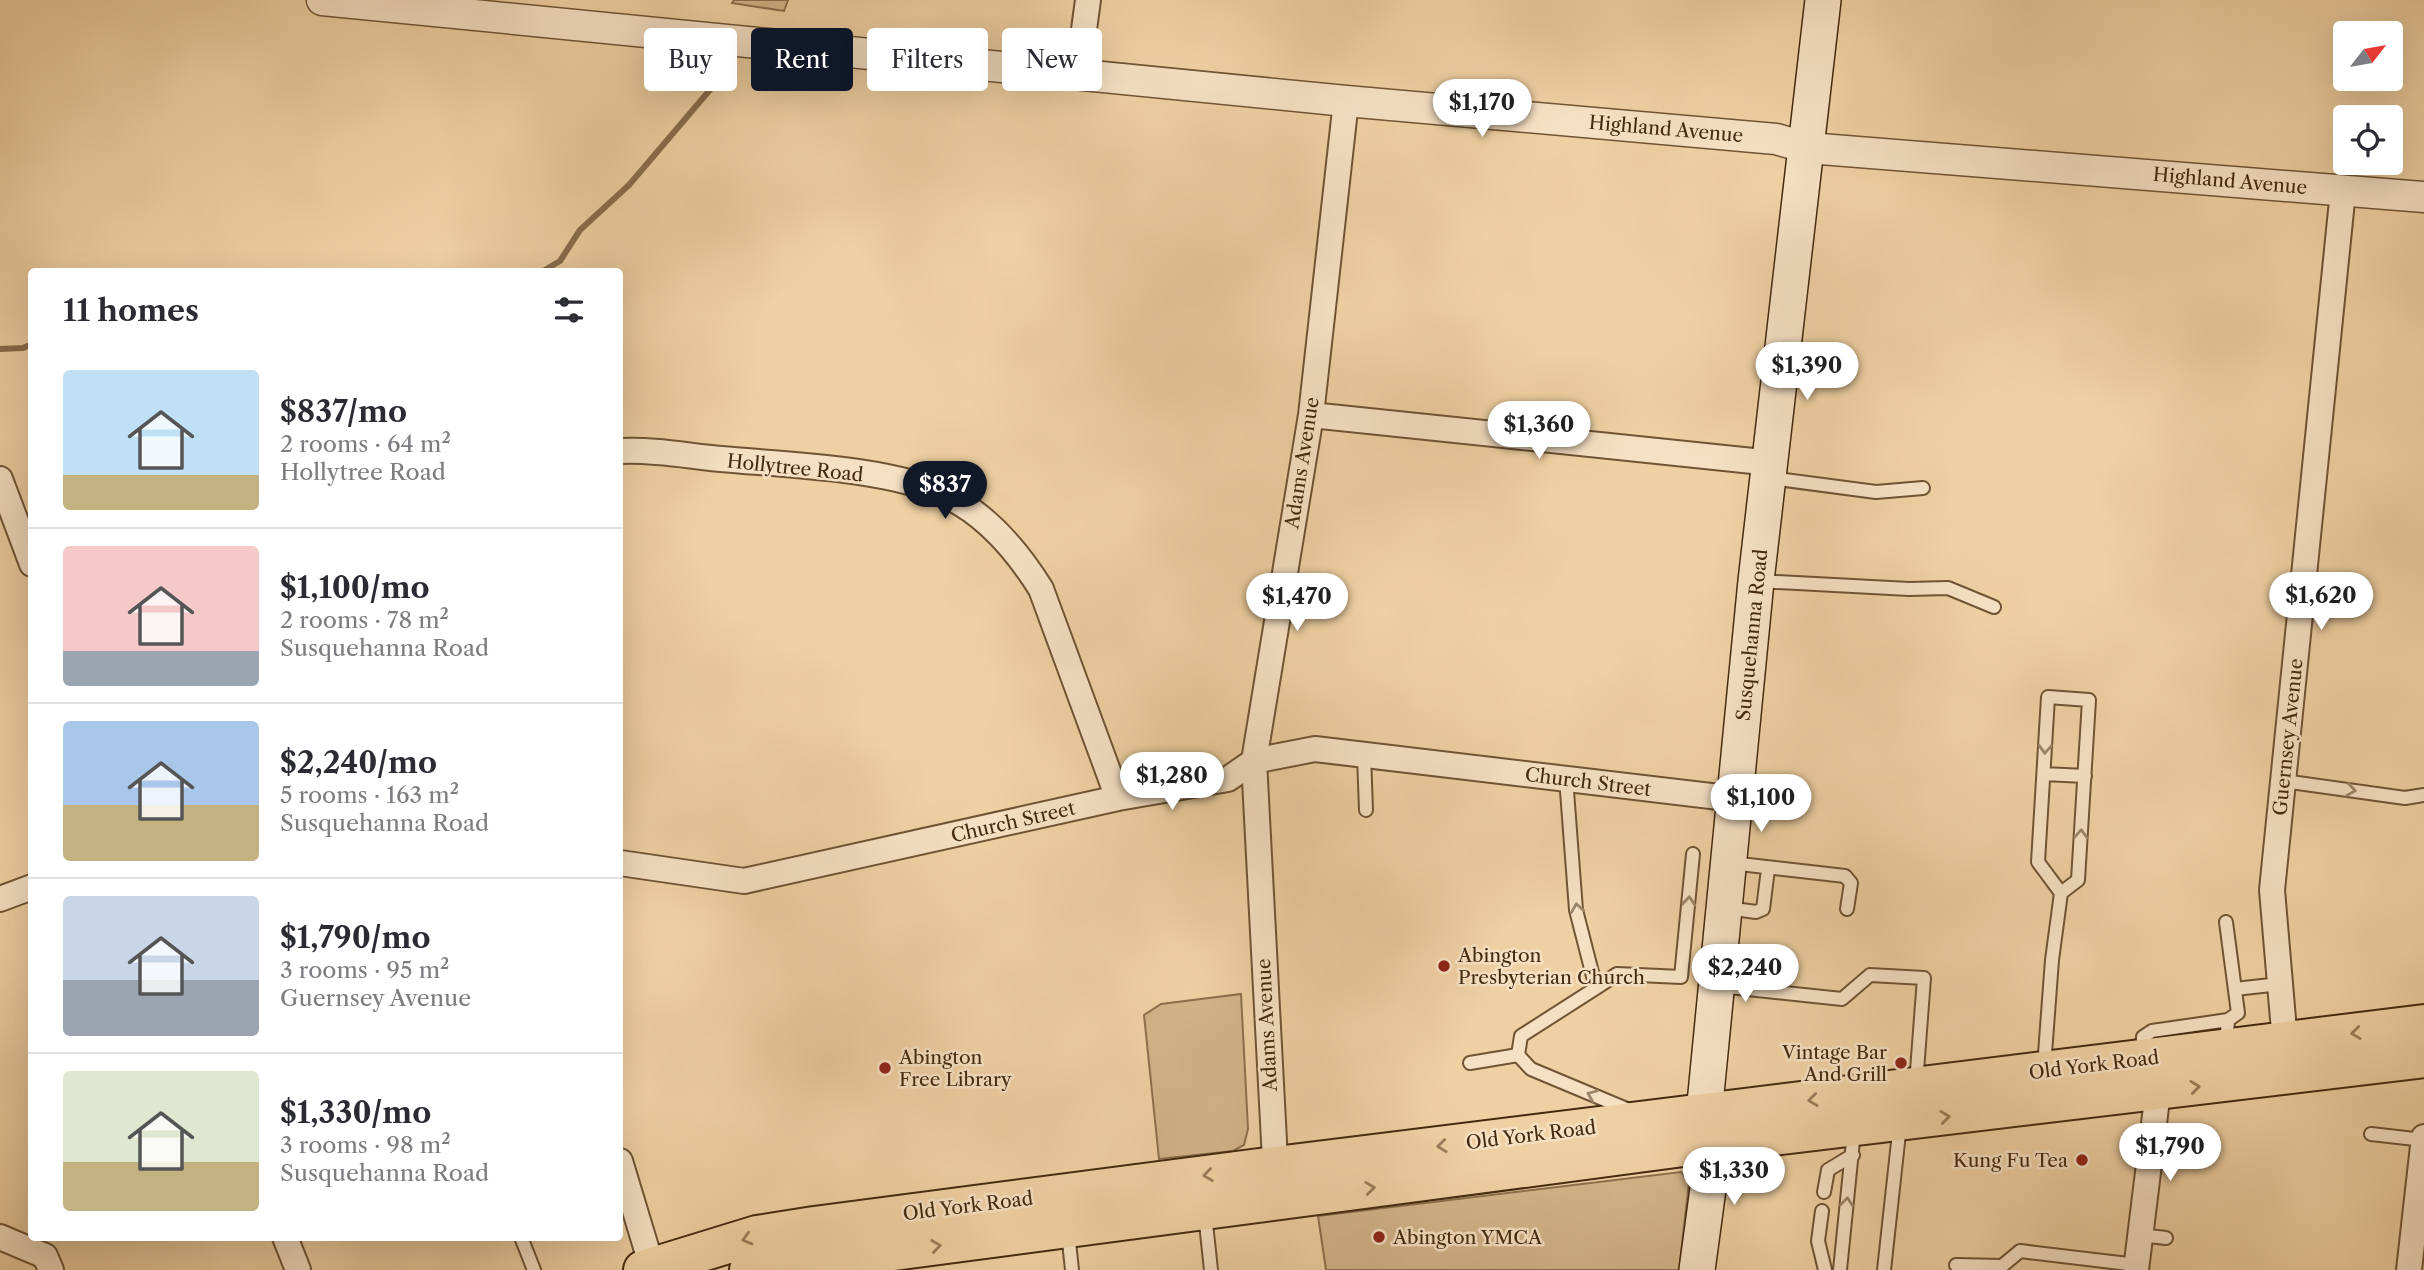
<!DOCTYPE html>
<html lang="en">
<head>
<meta charset="utf-8">
<style>
  body { margin:0; font-family:"Libre Caslon Text",serif; background:#f2f2f3; color:#2b2b33; height:100vh; display:flex; flex-direction:column; font-size:26px; white-space:nowrap }
  * { box-sizing:border-box; margin:0 }
  p { font-size:23px; color:#7c7c81 }
  .icon { flex:none; width:38px; height:38px; fill:none; stroke:currentColor; stroke-width:2; stroke-linecap:round; stroke-linejoin:round }
  .map { position:relative; flex:1; overflow:hidden }
  .drawer { position:absolute; left:28px; top:268px; width:595px; height:973px; display:flex; flex-direction:column; background:#fff; border-radius:7px; box-shadow:0 7px 28px #0002 }
  .drawer>* { flex:none }
  .hud { position:absolute; left:644px; top:28px; width:665px; height:63px; display:flex; gap:14px }
  .needle { width:46px; rotate:59deg }
  .fabs { position:absolute; left:2333px; top:21px; display:grid; gap:14px }
  .fabs a { display:grid; place-items:center; width:70px; height:70px; border-radius:7px; background:#fff; box-shadow:0 7px 28px #0002; font-size:35px }
  .price { position:absolute; translate:-50% -60px; padding:0 16px; border-radius:24px; background:#fff; color:#222; font-size:23px; line-height:46px; filter:drop-shadow(0 2px 4px #0008) }
  .price::after { content:''; position:absolute; left:50%; top:42px; width:21px; height:16px; margin-left:-10px; background:inherit; clip-path:polygon(0 0,100% 0,50% 100%) }
  .price.selected { background:#111827; color:#fff }
  ul { padding:0; list-style:none }
  li { display:flex; align-items:center; gap:21px; height:175px; padding:0 35px }
  li+li { border-top:2px solid #e1e1e2 }
  li span { display:grid; place-items:center; flex:none; width:196px; height:140px; border-radius:7px; color:#555 }
  li>.icon { margin-inline-start:auto }
  span .icon { width:84px; height:84px; fill:#fffc; stroke-width:1 }
  li b { font-size:30px }
  h2 { display:flex; justify-content:space-between; align-items:center; height:84px; padding:0 35px; font-size:30px }
  .chip { padding:0 24px; border-radius:7px; background:#fff; box-shadow:0 7px 28px #0002; font-size:24px; line-height:63px }
  .chip.selected { background:#111827; color:#fff }
  .map>svg:first-child { display:block }
  .green { fill:#d2b489; stroke:#8c6f4c; stroke-width:2 }
  .lines { fill:none; stroke-linecap:round; stroke-linejoin:round }
  .stream { stroke:#886c4a; stroke-width:6 }
  .service-casing { stroke:#705434; stroke-width:16 }
  .minor-casing { stroke:#705434; stroke-width:28 }
  .tertiary-casing { stroke:#705434; stroke-width:33 }
  .secondary-casing { stroke:#452a10; stroke-width:38 }
  .trunk-casing { stroke:#452a10; stroke-width:42 }
  .service { stroke:#f5e0c3; stroke-width:12 }
  .minor { stroke:#f5e0c3; stroke-width:24 }
  .tertiary { stroke:#f5e0c3; stroke-width:30 }
  .secondary { stroke:#f5e0c3; stroke-width:35 }
  .trunk { stroke:#efd0a2; stroke-width:38 }
  .oneway { stroke:#9d856a }
  .oneway2 { stroke:#9a7d59 }
  .poi-dot { fill:#8f2418; stroke:#f5e0c3; stroke-width:2.5 }
  .labels { text-anchor:middle; dominant-baseline:central; stroke-width:5; stroke-linejoin:round; paint-order:stroke }
  .street-label { font-size:19px; fill:#452a10; stroke:#f5e0c3 }
  .poi-label { font-size:19px; fill:#452a10; stroke:#f5e0c3; text-anchor:start }
</style>
</head>
<body>
<div class="map">
<svg width="2424" height="1270" viewBox="0 0 2424 1270">
  <rect width="100%" height="100%" fill="#efd0a2"/>
  <filter id="stains"><feTurbulence type="fractalNoise" baseFrequency=".00286" numOctaves="4"/><feColorMatrix values="0 0 0 0 .2 0 0 0 0 .09 0 0 0 0 .02 0 0 0 .5 -.17"/></filter>
  <radialGradient id="worn" r=".72"><stop offset=".6" stop-color="#630" stop-opacity="0"/><stop offset="1" stop-color="#630" stop-opacity=".3"/></radialGradient>
  <path class="green" d="M 734,0 L 788,0 L 784,11 L 732,3 Z
    M 1241,994 L 1248,1129 L 1244,1145 L 1233,1151 L 1159,1159 L 1144,1015 L 1161,1004 Z
    M 1681,1172 L 1689,1182 L 1679,1270 L 1326,1270 L 1318,1216 Z"/>
  <g class="lines">
    <path class="stream" d="M 543,271 L 560,261 L 580,230 L 629,185 L 720,78
      M 0,349 L 23,348 L 32,344"/>
    <defs>
      <path id="service" d="M 1770,478 L 1876,492 L 1923,488
        M 1757,581 L 1909,589 L 1948,588 L 1994,607
        M 1364,756 L 1366,810
        M 2044,774 L 2085,776
        M 1566,778 L 1576,910 L 1596,988 L 1521,1036 L 1518,1055 L 1531,1069 L 1629,1110
        M 2283,781 L 2405,798 L 2424,795
        M 1731,863 L 1845,876 L 1851,883 L 1847,909
        M 1727,908 L 1756,912 L 1763,909 L 1768,869
        M 2226,922 L 2238,1013 L 2228,1020 L 2226,1045
        M 1719,986 L 1842,999 L 1870,975 L 1924,978 L 1916,1084
        M 1596,988 L 1617,974 L 1681,977 L 1693,854
        M 2235,989 L 2280,984
        M 2142,1056 L 2143,1037 L 2152,1031 L 2228,1020
        M 1470,1063 L 1518,1055
        M 2044,1067 L 2052,960 L 2061,893 L 2038,862 L 2048,697 L 2089,700 L 2078,880 L 2061,893
        M 2371,1134 L 2424,1140
        M 1824,1192 L 1828,1170 L 1853,1155
        M 1822,1211 L 1818,1241 L 1825,1270
        M 1205,1214 L 1211,1270
        M 1068,1232 L 1072,1270
        M 2140,1235 L 2166,1238
        M 521,1237 L 534,1270
        M 1956,1265 L 2002,1266 L 2020,1251 L 2137,1265
        M 1840,1270 L 1854,1131
        M 1884,1270 L 1900,1124"/>
      <path id="minor" d="M 1078,74 L 1088,0
        M 1311,415 L 1772,463
        M 620,451 C 653,449 688,456 721,459 C 785,465 892,468 947,496 C 987,515 1018,552 1041,589 L 1118,798
        M 0,479 L 32,564
        M 620,863 L 744,881 L 1118,798 L 1228,779 L 1254,761 L 1315,749 L 1736,799
        M 0,899 L 32,887
        M 2286,1054 L 2272,890 L 2343,191
        M 620,1161 L 652,1267
        M 1276,1179 L 1254,761 L 1311,415 L 1346,101
        M 0,1237 L 45,1256 L 51,1270
        M 285,1237 L 298,1270
        M 2136,1270 L 2158,1091
        M 2409,1270 L 2424,1137"/>
      <path id="tertiary" d="M 322,0 L 1346,101 L 1776,139 L 1808,148 L 2424,197"/>
      <path id="secondary" d="M 1697,1270 L 1710,1174 L 1704,1114 L 1756,581 L 1823,0"/>
      <path id="trunk" d="M 643,1270 L 757,1235 L 814,1226 L 1276,1166 L 2424,1024
        M 749,1270 L 1706,1144 L 2424,1058"/>
    </defs>
    <use href="#service" class="service-casing"/>
    <use href="#minor" class="minor-casing"/>
    <use href="#tertiary" class="tertiary-casing"/>
    <use href="#secondary" class="secondary-casing"/>
    <use href="#trunk" class="trunk-casing"/>
    <use href="#service" class="service"/>
    <use href="#minor" class="minor"/>
    <use href="#tertiary" class="tertiary"/>
    <use href="#secondary" class="secondary"/>
    <use href="#trunk" class="trunk"/>
  </g>
  <defs><path id="oneway-chevron" d="M-2-3.5L2.5 0L-2 3.5" fill="none" stroke-width="1.6" stroke-linecap="round" stroke-linejoin="round" transform="scale(1.75)"/></defs>
  <g class="oneway">
    <use href="#oneway-chevron" transform="translate(2045 749) rotate(93)"/>
    <use href="#oneway-chevron" transform="translate(2351 790) rotate(8)"/>
    <use href="#oneway-chevron" transform="translate(2081 834) rotate(-87)"/>
    <use href="#oneway-chevron" transform="translate(1689 901) rotate(-85)"/>
    <use href="#oneway-chevron" transform="translate(1577 908) rotate(-99)"/>
    <use href="#oneway-chevron" transform="translate(1592 1095) rotate(-157)"/>
    <use href="#oneway-chevron" transform="translate(1847 1202) rotate(-84)"/>
  </g>
  <g class="oneway2">
    <use href="#oneway-chevron" transform="translate(2356 1033) rotate(173)"/>
    <use href="#oneway-chevron" transform="translate(2195 1087) rotate(-7)"/>
    <use href="#oneway-chevron" transform="translate(1813 1100) rotate(173)"/>
    <use href="#oneway-chevron" transform="translate(1945 1117) rotate(-7)"/>
    <use href="#oneway-chevron" transform="translate(1442 1146) rotate(173)"/>
    <use href="#oneway-chevron" transform="translate(1208 1175) rotate(172)"/>
    <use href="#oneway-chevron" transform="translate(1370 1188) rotate(-7)"/>
    <use href="#oneway-chevron" transform="translate(747 1239) rotate(164)"/>
    <use href="#oneway-chevron" transform="translate(936 1246) rotate(-8)"/>
  </g>
  <g class="poi-dot">
    <circle cx="1444" cy="966" r="7"/>
    <circle cx="1901" cy="1063" r="7"/>
    <circle cx="885" cy="1068" r="7"/>
    <circle cx="2082" cy="1160" r="7"/>
    <circle cx="1379" cy="1237" r="7"/>
  </g>
  <g class="labels">
    <g class="street-label">
      <text transform="translate(1666 129) rotate(5)">Highland Avenue</text>
      <text transform="translate(2230 181) rotate(5)">Highland Avenue</text>
      <text transform="translate(1302 463) rotate(-81)">Adams Avenue</text>
      <text transform="translate(795 468) rotate(6)">Hollytree Road</text>
      <text transform="translate(1752 635) rotate(-84)">Susquehanna Road</text>
      <text transform="translate(2288 737) rotate(-84)">Guernsey Avenue</text>
      <text transform="translate(1588 782) rotate(7)">Church Street</text>
      <text transform="translate(1013 822) rotate(-13)">Church Street</text>
      <text transform="translate(1267 1025) rotate(-93)">Adams Avenue</text>
      <text transform="translate(2094 1065) rotate(-7)">Old York Road</text>
      <text transform="translate(1531 1135) rotate(-7)">Old York Road</text>
      <text transform="translate(968 1206) rotate(-7)">Old York Road</text>
    </g>
    <g class="poi-label">
      <text x="1458" y="955">Abington<tspan x="1458" dy="22">Presbyterian Church</tspan></text>
      <text x="1887" y="1052" text-anchor="end">Vintage Bar<tspan x="1887" dy="22">And Grill</tspan></text>
      <text x="899" y="1057">Abington<tspan x="899" dy="22">Free Library</tspan></text>
      <text x="2068" y="1160" text-anchor="end">Kung Fu Tea</text>
      <text x="1393" y="1237">Abington YMCA</text>
    </g>
  </g>
  <rect width="100%" height="100%" filter="url(#stains)"/>
  <rect width="100%" height="100%" fill="url(#worn)"/>
</svg>
<div class="fabs">
<a><svg class="needle" viewBox="-14 -14 28 28"><path d="M0-13l5 13h-10z" fill="#e53935"/><path d="M0 13l5-13h-10z" fill="#7c7c81"/></svg></a>
<a><svg class="icon" aria-label="locate" viewBox="0 0 24 24"><circle cx="12" cy="12" r="6"/><path d="M12 2v4M12 18v4M2 12h4M18 12h4"/></svg></a>
</div>
<b class="price" style="left:1482px;top:139px">$1,170</b>
<b class="price" style="left:1807px;top:402px">$1,390</b>
<b class="price" style="left:1539px;top:461px">$1,360</b>
<b class="price selected" style="left:945px;top:521px">$837</b>
<b class="price" style="left:2321px;top:632px">$1,620</b>
<b class="price" style="left:1297px;top:633px">$1,470</b>
<b class="price" style="left:1172px;top:812px">$1,280</b>
<b class="price" style="left:1761px;top:834px">$1,100</b>
<b class="price" style="left:1745px;top:1004px">$2,240</b>
<b class="price" style="left:2170px;top:1183px">$1,790</b>
<b class="price" style="left:1734px;top:1207px">$1,330</b>
<div class="hud">
<a class="chip">Buy</a>
<a class="chip selected">Rent</a>
<a class="chip">Filters</a>
<a class="chip">New</a>
</div>
<section class="drawer">
<h2>11 homes<svg class="icon" aria-label="filters" viewBox="0 0 24 24"><path d="M4 7h16M4 17h16"/><circle cx="9" cy="7" r="2"/><circle cx="15" cy="17" r="2"/></svg></h2>
<ul>
<li><span style="background:linear-gradient(#bfe0f5 75%,#c2b280 0)"><svg class="icon" aria-label="home" viewBox="0 0 24 24"><path d="M3 11l9-7 9 7M6 9v11h12V9"/></svg></span><div><b>$837/mo</b><p>2 rooms · 64 m²</p><p>Hollytree Road</p></div></li>
<li><span style="background:linear-gradient(#f6c9c9 75%,#9aa5b1 0)"><svg class="icon" aria-label="home" viewBox="0 0 24 24"><path d="M3 11l9-7 9 7M6 9v11h12V9"/></svg></span><div><b>$1,100/mo</b><p>2 rooms · 78 m²</p><p>Susquehanna Road</p></div></li>
<li><span style="background:linear-gradient(#a9c7e8 60%,#c2b280 0)"><svg class="icon" aria-label="home" viewBox="0 0 24 24"><path d="M3 11l9-7 9 7M6 9v11h12V9"/></svg></span><div><b>$2,240/mo</b><p>5 rooms · 163 m²</p><p>Susquehanna Road</p></div></li>
<li><span style="background:linear-gradient(#c9d6e8 60%,#9aa5b1 0)"><svg class="icon" aria-label="home" viewBox="0 0 24 24"><path d="M3 11l9-7 9 7M6 9v11h12V9"/></svg></span><div><b>$1,790/mo</b><p>3 rooms · 95 m²</p><p>Guernsey Avenue</p></div></li>
<li><span style="background:linear-gradient(#dfe7d0 65%,#c2b280 0)"><svg class="icon" aria-label="home" viewBox="0 0 24 24"><path d="M3 11l9-7 9 7M6 9v11h12V9"/></svg></span><div><b>$1,330/mo</b><p>3 rooms · 98 m²</p><p>Susquehanna Road</p></div></li>
</ul>
</section>
</div>
</body>
</html>
